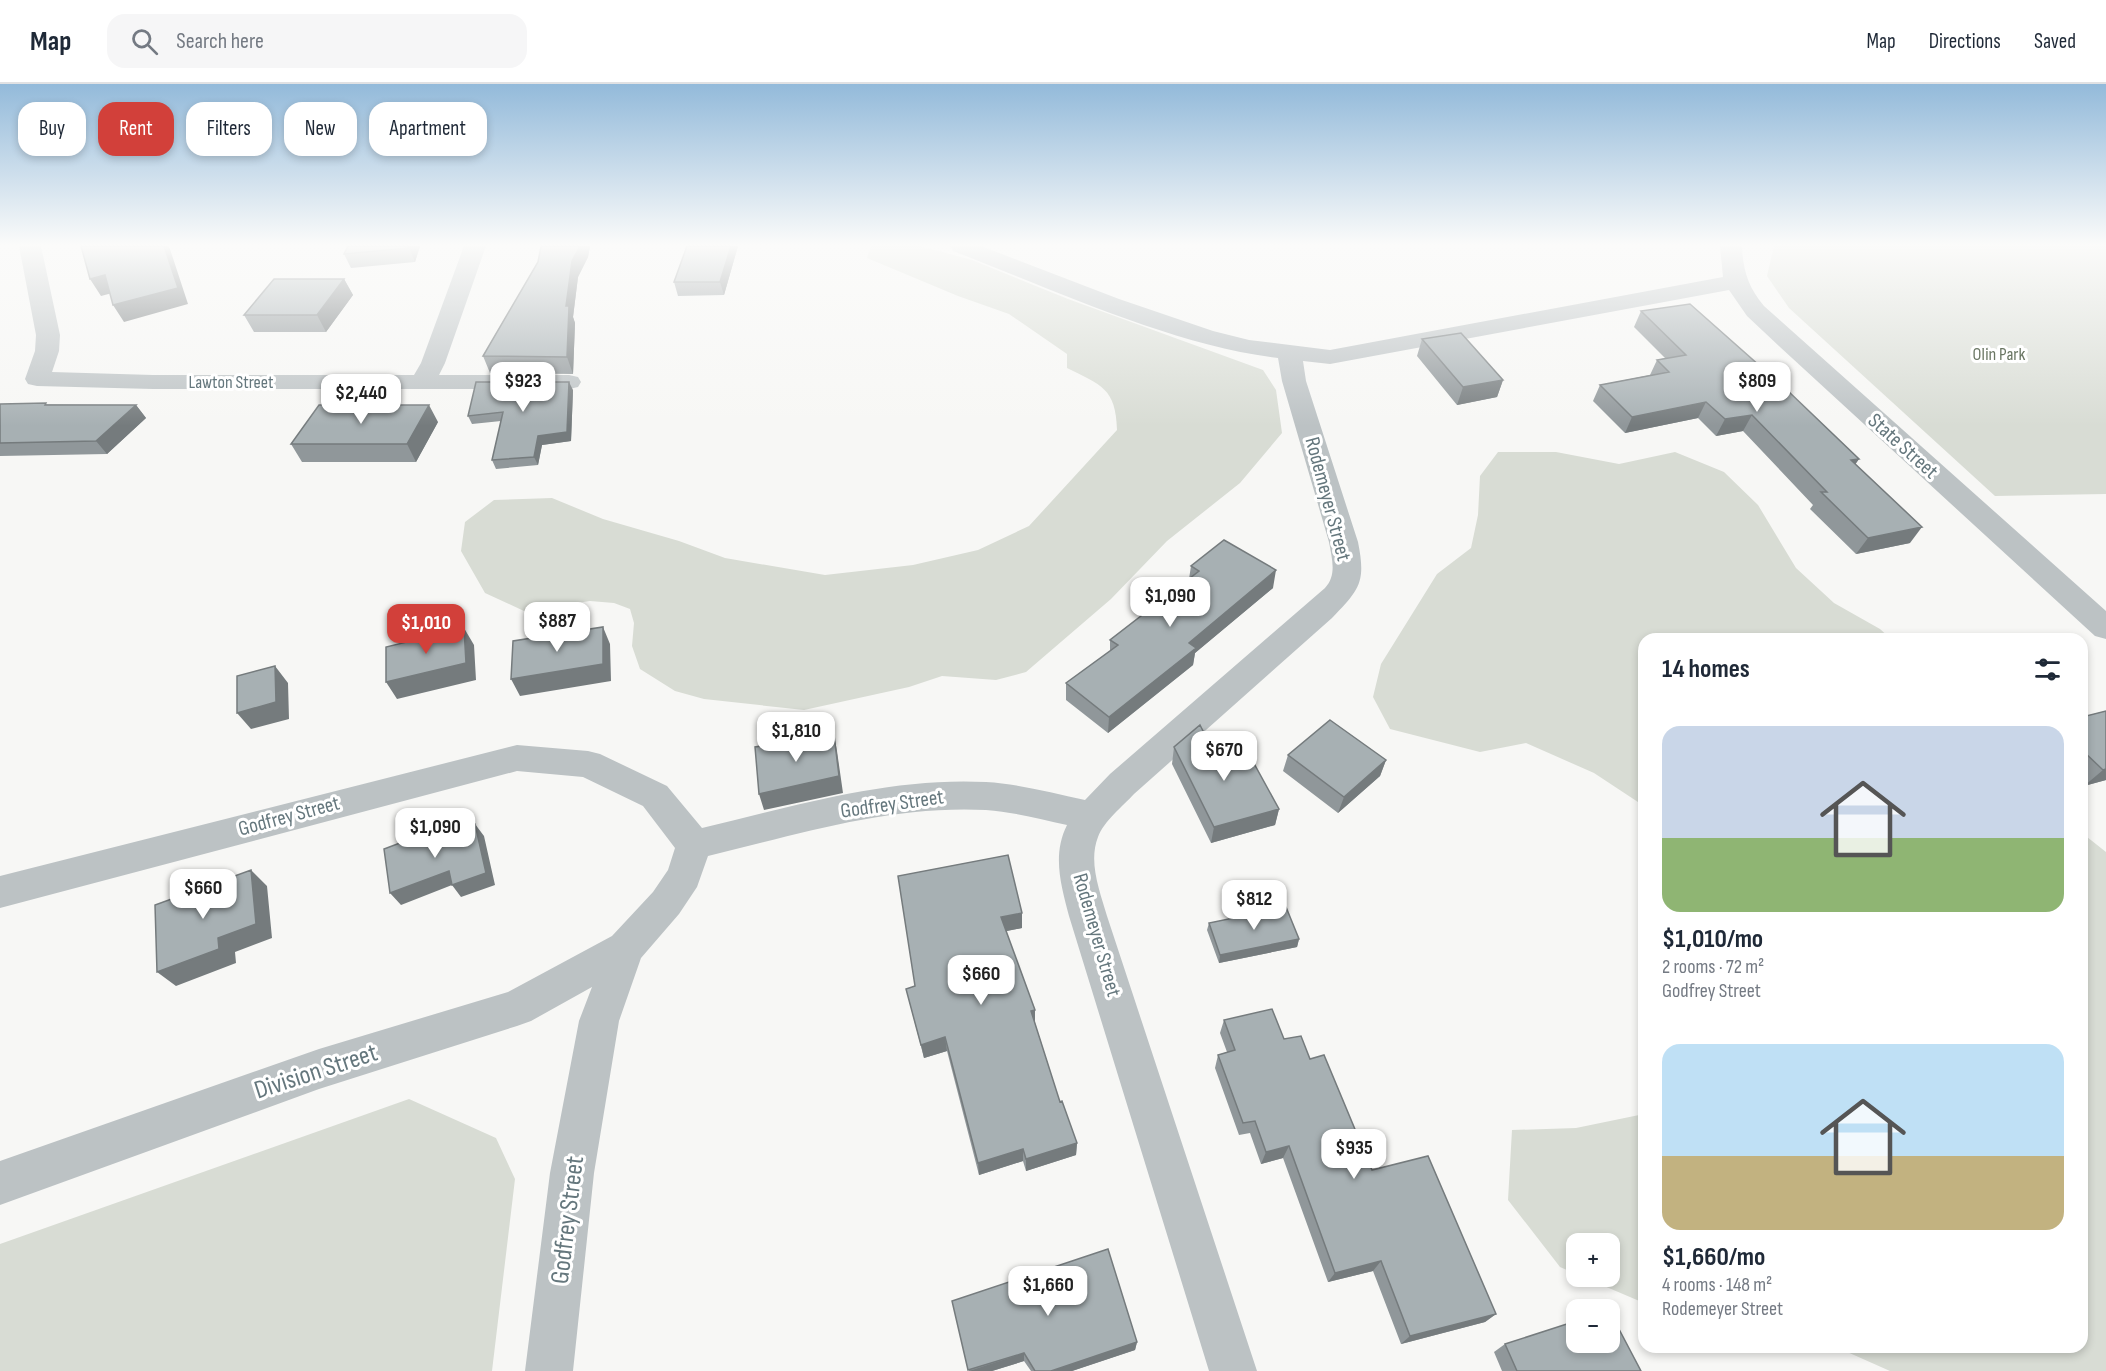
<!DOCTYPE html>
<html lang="en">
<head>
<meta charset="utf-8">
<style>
  body { margin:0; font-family:"Sofia Sans Condensed",sans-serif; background:#f6f6f7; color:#1f2937; height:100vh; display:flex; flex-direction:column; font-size:22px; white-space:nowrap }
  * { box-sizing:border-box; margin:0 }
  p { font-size:20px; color:#747a83 }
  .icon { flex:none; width:33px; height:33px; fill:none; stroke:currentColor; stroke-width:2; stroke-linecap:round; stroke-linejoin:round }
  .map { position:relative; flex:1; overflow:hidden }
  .panel { position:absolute; left:1638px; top:549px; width:450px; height:720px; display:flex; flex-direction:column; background:#fff; border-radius:18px; box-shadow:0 3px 9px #0003 }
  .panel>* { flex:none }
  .hud { position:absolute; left:18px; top:18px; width:570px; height:54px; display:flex; gap:12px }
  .controls { position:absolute; left:1566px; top:1149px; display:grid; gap:12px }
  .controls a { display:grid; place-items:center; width:54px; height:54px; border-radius:12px; background:#fff; box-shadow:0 3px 9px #0003; font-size:30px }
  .price { position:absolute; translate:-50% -51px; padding:0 14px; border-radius:12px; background:#fff; color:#222; font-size:20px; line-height:39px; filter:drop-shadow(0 2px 3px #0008) }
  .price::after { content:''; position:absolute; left:50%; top:36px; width:18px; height:14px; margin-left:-9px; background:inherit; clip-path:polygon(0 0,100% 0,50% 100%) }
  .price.on { background:#d2403a; color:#fff }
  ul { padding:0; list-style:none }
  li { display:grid; align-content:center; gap:12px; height:318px; padding:0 24px }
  li span { display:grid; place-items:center; height:186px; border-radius:18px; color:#555 }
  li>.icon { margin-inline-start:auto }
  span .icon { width:108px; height:108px; fill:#fffc; stroke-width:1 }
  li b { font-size:26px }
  h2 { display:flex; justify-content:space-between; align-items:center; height:72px; padding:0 24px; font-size:26px }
  .pill { padding:0 21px; border-radius:18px; background:#fff; box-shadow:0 3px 9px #0003; font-size:21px; line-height:54px }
  .pill.on { background:#d2403a; color:#fff }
  header { display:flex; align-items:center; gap:36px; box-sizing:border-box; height:84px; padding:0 30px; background:#fff; border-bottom:2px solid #e0e1e3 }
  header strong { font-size:28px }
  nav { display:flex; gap:33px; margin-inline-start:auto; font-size:21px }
  .search { width:420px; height:54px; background:#f6f6f7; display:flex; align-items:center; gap:15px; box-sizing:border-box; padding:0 21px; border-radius:18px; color:#747a83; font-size:22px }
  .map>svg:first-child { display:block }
  .green { fill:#d8dcd4 }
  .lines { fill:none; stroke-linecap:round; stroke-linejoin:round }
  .street { fill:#bcc2c4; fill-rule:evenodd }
  .wall { fill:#90979a }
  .shaded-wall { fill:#757b7d }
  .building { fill:#a7b0b3; stroke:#757b7d; stroke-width:1.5 }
  .labels { text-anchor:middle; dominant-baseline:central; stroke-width:6; stroke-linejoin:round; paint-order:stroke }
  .far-park-label { font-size:18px; fill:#6a7663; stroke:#fff }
  .far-street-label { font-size:18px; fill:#65777d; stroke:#fff }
  .street-label { font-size:21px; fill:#65777d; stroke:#fff }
  .near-street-label { font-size:26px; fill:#65777d; stroke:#fff }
</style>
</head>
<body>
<header>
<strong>Map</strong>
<div class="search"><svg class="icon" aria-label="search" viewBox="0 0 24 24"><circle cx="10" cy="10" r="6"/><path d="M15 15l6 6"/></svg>Search here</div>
<nav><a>Map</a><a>Directions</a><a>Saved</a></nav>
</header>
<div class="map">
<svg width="2106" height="1287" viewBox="0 0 2106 1287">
  <rect width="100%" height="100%" fill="#f7f7f5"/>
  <path class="green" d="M 871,162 L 920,162 L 972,176 L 1068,215 L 1263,286 L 1276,306 L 1282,349 L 1240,399 L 1167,457 L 1111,515 L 1026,588 L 996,596 L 942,592 L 909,603 L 804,626 L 704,615 L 675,607 L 640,585 L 632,562 L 634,539 L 630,525 L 614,519 L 590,517 L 524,527 L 485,509 L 461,467 L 465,438 L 494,416 L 552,414 L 603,435 L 679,457 L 725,474 L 825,491 L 913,481 L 978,466 L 1029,442 L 1117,346 C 1116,304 1101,301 1067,284 L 1067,270 L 1009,230 L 958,212 L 867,174 Z
    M 1774,162 L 2106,162 L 2106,410 L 1995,412 L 1789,224 L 1767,192 Z
    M 1498,368 L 1556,368 L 1619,380 L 1675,368 L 1724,388 L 1758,421 L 1796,484 L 1834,519 L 1880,545 L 1891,555 L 1644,555 L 1644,722 L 1594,689 L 1526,659 L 1480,668 L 1390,645 L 1373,613 L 1381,580 L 1437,490 L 1471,464 L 1478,431 L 1480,392 Z
    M 2082,749 L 2106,768 L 2106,1287 L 1890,1287 L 1836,1263 L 2082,1263 Z
    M 409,1015 L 496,1054 L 515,1095 L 492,1287 L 0,1287 L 0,1160 Z
    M 1644,1030 L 1644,1219 L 1583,1193 L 1610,1192 L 1610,1160 L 1576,1160 L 1576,1190 L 1560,1183 L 1508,1116 L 1512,1046 L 1576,1044 Z"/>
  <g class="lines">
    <path class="street" d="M 19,162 L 41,162 L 60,251 L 59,267 L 52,288 L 153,291 L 414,291 L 421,279 L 464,162 L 486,162 L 445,279 L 439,291 L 569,291 L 578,293 L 581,298 L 578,303 L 569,305 L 153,305 L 37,302 L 28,300 L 25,295 L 35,267 L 36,251 Z
      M 950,162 L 981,162 L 1119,215 L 1213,247 L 1249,256 L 1330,266 L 1723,193 L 1720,162 L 1742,162 C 1743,186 1748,203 1764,222 L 2106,527 L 2106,555 L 2095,552 L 1780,263 L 1747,232 L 1729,206 L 1330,280 L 1303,277 L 1306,297 L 1358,458 C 1366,498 1360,505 1332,534 L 1134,710 C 1123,722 1104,737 1098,753 C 1088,778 1100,808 1107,832 L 1257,1287 L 1209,1287 L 1069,832 C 1061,801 1052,771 1067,741 C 1040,735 1013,728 986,726 C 891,721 799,750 708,772 L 697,803 L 679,830 L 641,874 L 619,937 L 594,1089 L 573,1287 L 525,1287 L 550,1089 L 579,937 L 592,903 L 531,937 L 517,942 L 319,1005 L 0,1121 L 0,1077 L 319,965 L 508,908 L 612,852 L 653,808 L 668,786 L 675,764 L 643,722 L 583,693 L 517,687 L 0,824 L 0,792 L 517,661 L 588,667 L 600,670 L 667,702 L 702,744 C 795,722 889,693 986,698 C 1019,700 1052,709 1085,716 L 1110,690 L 1325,504 C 1337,491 1332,475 1329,458 L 1282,297 L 1278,274 C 1171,261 1055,206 953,167 Z"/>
  </g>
  <path class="wall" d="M 348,162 L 420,162 L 415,178 L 351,184 L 344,170 Z
    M 541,162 L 590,162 L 588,173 L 578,193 L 573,233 L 575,239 L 573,290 L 490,289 L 483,272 L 538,178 Z
    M 738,162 L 724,211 L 678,212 L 674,198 Z
    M 344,195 L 353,211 L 326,248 L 254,248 L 244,231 Z
    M 1641,227 L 1859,375 L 1855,380 L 1910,459 L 1856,470 L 1810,425 L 1813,421 L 1743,347 L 1716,352 L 1698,334 L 1625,349 L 1593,317 L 1600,301 L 1650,291 L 1657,276 L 1665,274 L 1634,243 Z
    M 1422,255 L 1503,296 L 1497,313 L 1457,321 L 1417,272 Z
    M 573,306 L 571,357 L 542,361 L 538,381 L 496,385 L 492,376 L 501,337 L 472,340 L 468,332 Z
    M 0,320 L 136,321 L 146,334 L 107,370 L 0,372 Z
    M 438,338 L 416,378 L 302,378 L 291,360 Z
    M 1191,482 L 1273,504 L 1195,569 L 1193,581 L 1108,649 L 1066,616 L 1066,599 L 1110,567 L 1110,556 L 1189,495 Z
    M 2106,627 L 2106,696 L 2084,702 L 2082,701 L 2082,633 Z
    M 1174,663 L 1221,682 L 1279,725 L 1275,741 L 1211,759 L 1172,680 Z
    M 1288,671 L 1386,676 L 1380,692 L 1338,729 L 1283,687 Z
    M 1022,829 L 1022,844 L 1006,847 L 1035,926 L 1035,939 L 1060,1018 L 1077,1059 L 1076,1071 L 1026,1087 L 1023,1077 L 979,1091 L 947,967 L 924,974 L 906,905 L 915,902 Z
    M 1209,839 L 1299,855 L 1297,863 L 1219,879 L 1207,846 Z
    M 1224,936 L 1284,955 L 1310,975 L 1372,1086 L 1496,1230 L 1485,1238 L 1401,1260 L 1373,1187 L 1328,1198 L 1283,1074 L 1261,1080 L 1250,1049 L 1239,1051 L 1215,984 L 1218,971 L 1227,968 L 1220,949 Z
    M 952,1217 L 1137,1258 L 1135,1266 L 1072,1287 L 1031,1287 L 1024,1277 L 992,1287 L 969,1287 Z
    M 1505,1260 L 1641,1287 L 1502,1287 L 1494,1268 Z"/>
  <path class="shaded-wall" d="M 164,162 L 168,162 L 170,165 L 188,220 L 124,238 L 113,221 Z
    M 409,162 L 420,162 L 415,178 L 409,164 Z
    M 580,162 L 590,162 L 588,173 L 578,193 L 573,233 L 575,239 L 573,290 L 567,273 L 566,222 L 572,177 Z
    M 731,162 L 738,162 L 724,211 L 720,198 Z
    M 105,191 L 116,208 L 101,212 L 90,195 Z
    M 344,195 L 353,211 L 326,248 L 317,231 Z
    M 1503,296 L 1497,313 L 1457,321 L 1463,303 Z
    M 569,298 L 573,306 L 571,357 L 542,361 L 538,381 L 534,373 L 538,352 Z
    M 1706,318 L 1698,334 L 1625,349 L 1632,333 Z
    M 136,321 L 146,334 L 107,370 L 96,357 Z
    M 429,321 L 438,338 L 416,378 L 407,360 Z
    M 1752,331 L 1743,347 L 1716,352 L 1725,335 Z
    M 1859,375 L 1848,391 L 1851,376 Z
    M 1922,443 L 1910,459 L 1856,470 L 1868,454 Z
    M 1276,486 L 1273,504 L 1195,569 L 1193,581 L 1108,649 L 1109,633 L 1189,559 Z
    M 603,543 L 610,560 L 611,597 L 520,612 L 511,595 Z
    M 464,544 L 474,561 L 476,596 L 397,615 L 386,598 Z
    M 275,582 L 288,599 L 289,635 L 251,645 L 237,629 Z
    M 834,651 L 837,667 L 843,709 L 764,726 L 759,710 Z
    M 1386,676 L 1380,692 L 1338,729 L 1344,713 Z
    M 2106,685 L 2106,696 L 2084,702 L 2103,686 Z
    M 1279,725 L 1275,741 L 1211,759 L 1214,743 Z
    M 475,740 L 484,752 L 495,801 L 461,813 L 452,801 L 401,821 L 390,809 Z
    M 251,786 L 267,802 L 272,854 L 235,868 L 236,879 L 176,902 L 157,888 Z
    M 1022,829 L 1022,844 L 1002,848 L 1001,833 Z
    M 1299,855 L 1297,863 L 1219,879 L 1220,871 Z
    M 1035,926 L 1035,939 L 1031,940 L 1031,927 Z
    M 945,953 L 947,967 L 924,974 L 921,961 Z
    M 1077,1059 L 1076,1071 L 1026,1087 L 1026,1075 Z
    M 1289,1062 L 1283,1074 L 1261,1080 L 1266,1068 Z
    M 1023,1065 L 1023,1077 L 979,1091 L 978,1079 Z
    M 1381,1177 L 1373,1187 L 1328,1198 L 1335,1189 Z
    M 1496,1230 L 1485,1238 L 1401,1260 L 1410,1252 Z
    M 1137,1258 L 1135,1266 L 1072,1287 L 1051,1287 Z
    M 1024,1269 L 1024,1277 L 992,1287 L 969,1287 Z"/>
  <path class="building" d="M 81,162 L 164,162 L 178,204 L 113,221 L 105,191 L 90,195 Z
    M 348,162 L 409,162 L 409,164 L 344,170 Z
    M 541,162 L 580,162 L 572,177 L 566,222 L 569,222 L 567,273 L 483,272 L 538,178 Z
    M 687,162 L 731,162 L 720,198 L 674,198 Z
    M 274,195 L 344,195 L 317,231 L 244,231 Z
    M 1690,220 L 1787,306 L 1859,375 L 1851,376 L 1922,443 L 1868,454 L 1821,408 L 1827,408 L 1752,331 L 1725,335 L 1706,318 L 1632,333 L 1600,301 L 1669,288 L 1657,276 L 1686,271 L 1641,227 Z
    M 1461,249 L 1503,296 L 1463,303 L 1422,255 Z
    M 476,298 L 569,298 L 567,348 L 538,352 L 534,373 L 492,376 L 503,328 L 468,332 Z
    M 46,319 L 45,321 L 136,321 L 96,357 L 0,359 L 0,320 Z
    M 319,321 L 429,321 L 407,360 L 291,360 Z
    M 1224,456 L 1276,486 L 1189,559 L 1196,564 L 1109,633 L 1066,599 L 1118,561 L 1110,556 L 1199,487 L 1191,482 Z
    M 603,543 L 603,580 L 511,595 L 513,557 Z
    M 464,544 L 466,579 L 386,598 L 386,563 Z
    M 275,582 L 276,618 L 237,629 L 237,592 Z
    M 2106,627 L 2106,685 L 2103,686 L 2082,666 L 2082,633 Z
    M 1330,636 L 1386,676 L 1344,713 L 1288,671 Z
    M 1200,641 L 1221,682 L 1251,674 L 1279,725 L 1214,743 L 1174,663 Z
    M 834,651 L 839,692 L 759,710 L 755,663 Z
    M 475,740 L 486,789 L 452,801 L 449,787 L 390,809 L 384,765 L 421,751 L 423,758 Z
    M 1008,771 L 1022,829 L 1001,833 L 1035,926 L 1031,927 L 1060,1018 L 1062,1017 L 1077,1059 L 1026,1075 L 1023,1065 L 978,1079 L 945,953 L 921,961 L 906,905 L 915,902 L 898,792 Z
    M 251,786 L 256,840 L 218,854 L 219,865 L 157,888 L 155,821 Z
    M 1286,823 L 1299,855 L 1220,871 L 1209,839 Z
    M 1272,925 L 1284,955 L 1301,952 L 1310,975 L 1324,971 L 1372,1086 L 1428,1072 L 1496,1230 L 1410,1252 L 1381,1177 L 1335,1189 L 1289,1062 L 1266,1068 L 1255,1037 L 1243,1039 L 1218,971 L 1235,966 L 1224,936 Z
    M 1108,1165 L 1137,1258 L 1051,1287 L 1035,1287 L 1024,1269 L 968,1286 L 952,1217 Z
    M 1610,1228 L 1641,1287 L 1517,1287 L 1505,1260 L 1576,1237 L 1576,1258 L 1610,1258 Z"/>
  <linearGradient id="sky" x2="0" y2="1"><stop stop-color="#93bada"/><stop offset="0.47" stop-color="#fbfbfa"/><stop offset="1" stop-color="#fbfbfa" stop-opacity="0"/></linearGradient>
  <rect width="2106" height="342" fill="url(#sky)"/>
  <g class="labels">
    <g class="far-park-label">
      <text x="1999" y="270">Olin Park</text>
    </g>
    <g class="far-street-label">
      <text x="231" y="298">Lawton Street</text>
    </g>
    <g class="street-label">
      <text transform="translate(1903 362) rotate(42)">State Street</text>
      <text transform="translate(1328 415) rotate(75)">Rodemeyer Street</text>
      <text transform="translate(892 720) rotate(-8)">Godfrey Street</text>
      <text transform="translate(289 732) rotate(-15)">Godfrey Street</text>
      <text transform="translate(1097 851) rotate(74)">Rodemeyer Street</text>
    </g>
    <g class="near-street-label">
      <text transform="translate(316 988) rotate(-18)">Division Street</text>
      <text transform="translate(568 1136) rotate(-83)">Godfrey Street</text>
    </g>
  </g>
</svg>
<div class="controls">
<a>+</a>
<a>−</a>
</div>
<b class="price" style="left:523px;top:329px">$923</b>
<b class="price" style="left:1757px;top:329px">$809</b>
<b class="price" style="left:361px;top:341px">$2,440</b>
<b class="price" style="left:1170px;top:544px">$1,090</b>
<b class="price" style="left:557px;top:569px">$887</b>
<b class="price on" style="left:426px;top:571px">$1,010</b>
<b class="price" style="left:796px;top:679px">$1,810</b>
<b class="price" style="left:1224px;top:698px">$670</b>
<b class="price" style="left:435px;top:775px">$1,090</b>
<b class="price" style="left:203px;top:836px">$660</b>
<b class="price" style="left:1254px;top:847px">$812</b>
<b class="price" style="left:981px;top:922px">$660</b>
<b class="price" style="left:1354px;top:1096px">$935</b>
<b class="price" style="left:1048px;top:1233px">$1,660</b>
<div class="hud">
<a class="pill">Buy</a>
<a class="pill on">Rent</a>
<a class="pill">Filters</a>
<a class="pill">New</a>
<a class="pill">Apartment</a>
</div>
<section class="panel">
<h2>14 homes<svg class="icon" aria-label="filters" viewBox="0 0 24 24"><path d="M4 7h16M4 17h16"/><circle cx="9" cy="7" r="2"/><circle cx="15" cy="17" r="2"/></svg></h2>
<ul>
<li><span style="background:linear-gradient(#c9d6e8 60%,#8fb573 0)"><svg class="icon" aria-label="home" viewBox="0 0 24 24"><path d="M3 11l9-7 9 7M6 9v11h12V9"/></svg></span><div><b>$1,010/mo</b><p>2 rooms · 72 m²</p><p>Godfrey Street</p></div></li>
<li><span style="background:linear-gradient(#bfe0f5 60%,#c2b280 0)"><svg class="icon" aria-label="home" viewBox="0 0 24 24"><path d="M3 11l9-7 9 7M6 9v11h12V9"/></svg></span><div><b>$1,660/mo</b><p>4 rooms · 148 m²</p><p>Rodemeyer Street</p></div></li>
</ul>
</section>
</div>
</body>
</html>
